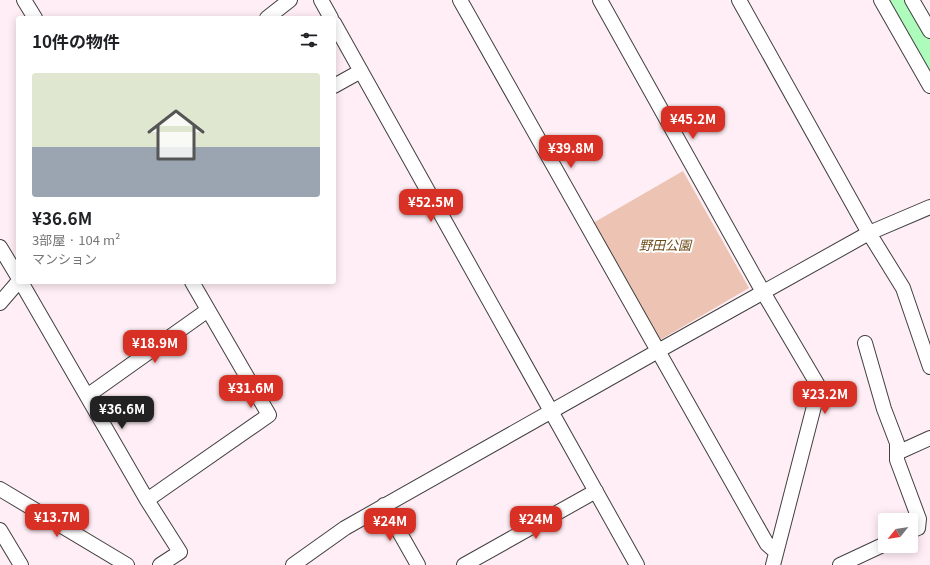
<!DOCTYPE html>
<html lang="ja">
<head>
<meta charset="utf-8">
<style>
  body { margin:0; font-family:Georgia,"Noto Sans JP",serif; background:#f6f6f6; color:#202124; height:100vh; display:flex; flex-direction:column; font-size:15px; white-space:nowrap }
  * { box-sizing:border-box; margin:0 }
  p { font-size:13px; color:#757577 }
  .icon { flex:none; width:22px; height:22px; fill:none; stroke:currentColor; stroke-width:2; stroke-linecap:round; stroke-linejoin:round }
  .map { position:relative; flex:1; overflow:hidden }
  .drawer { position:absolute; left:16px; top:16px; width:320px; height:268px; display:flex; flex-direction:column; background:#fff; border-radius:4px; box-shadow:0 2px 10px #0003 }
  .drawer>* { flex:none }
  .needle { width:26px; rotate:240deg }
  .controls { position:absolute; left:878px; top:513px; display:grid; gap:8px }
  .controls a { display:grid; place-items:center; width:40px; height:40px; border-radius:4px; background:#fff; box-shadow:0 2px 10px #0003; font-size:20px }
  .price { position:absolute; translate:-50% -34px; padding:0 9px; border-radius:8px; background:#d93025; color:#fff; font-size:13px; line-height:26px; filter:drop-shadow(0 1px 2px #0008) }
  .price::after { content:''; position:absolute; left:50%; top:24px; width:12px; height:9px; margin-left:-6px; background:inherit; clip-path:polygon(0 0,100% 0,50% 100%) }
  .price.active { background:#222; color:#fff }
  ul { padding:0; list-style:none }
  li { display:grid; align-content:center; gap:8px; height:212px; padding:0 16px }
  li+li { border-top:1px solid #e0e0e0 }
  li span { display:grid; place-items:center; height:124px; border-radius:4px; color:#555 }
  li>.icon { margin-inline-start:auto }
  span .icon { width:72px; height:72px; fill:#fffc; stroke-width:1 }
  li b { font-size:17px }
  h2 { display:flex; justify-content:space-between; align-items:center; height:48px; padding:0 16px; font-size:17px }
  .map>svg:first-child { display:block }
  .park { fill:#edc4b3 }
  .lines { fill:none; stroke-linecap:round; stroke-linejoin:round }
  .river { stroke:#adfcbb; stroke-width:27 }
  .minor-casing { stroke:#404040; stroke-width:16 }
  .minor { stroke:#fff; stroke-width:14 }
  .labels { text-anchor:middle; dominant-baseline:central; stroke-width:4; stroke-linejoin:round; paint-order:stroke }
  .park-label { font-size:13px; font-style:italic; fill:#6b4a18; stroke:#fff }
</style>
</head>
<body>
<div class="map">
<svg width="930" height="565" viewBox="0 0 930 565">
  <rect width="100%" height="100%" fill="#ffeef5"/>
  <path class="park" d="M 683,171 L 749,288 L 660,340 L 593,223 Z"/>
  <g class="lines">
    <path class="river" d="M 894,0 L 930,62"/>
    <defs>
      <path id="minor" d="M 24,0 L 35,18
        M 321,0 L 331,18
        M 460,0 L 767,544 L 776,552
        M 600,0 L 763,292 L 819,387 L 773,565
        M 739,0 L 869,233 L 903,288 L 930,367
        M 881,0 L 930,86
        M 912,0 L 930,31
        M 267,18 L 290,0
        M 334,23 L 637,565
        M 334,86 L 361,71
        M 0,247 L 18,277
        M 21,282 L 147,500 L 180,552 L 160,565
        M 0,303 L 18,282
        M 865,343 L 884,409 L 897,443 L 897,460 L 919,519 L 918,528 L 911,531
        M 87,396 L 208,310
        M 897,453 L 930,438
        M 0,489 L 127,565
        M 147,500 L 269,415 L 192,282
        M 384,505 L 418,565
        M 0,530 L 21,565
        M 293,565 L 345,528 L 658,351 L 869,233 L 930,207
        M 464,565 L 596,491
        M 840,565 L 885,544"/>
    </defs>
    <use href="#minor" class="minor-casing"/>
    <use href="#minor" class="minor"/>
  </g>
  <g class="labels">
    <g class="park-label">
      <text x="665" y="244">野田公園</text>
    </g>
  </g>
</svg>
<div class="controls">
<a><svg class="needle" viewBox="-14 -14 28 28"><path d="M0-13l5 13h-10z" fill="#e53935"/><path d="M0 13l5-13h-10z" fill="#757577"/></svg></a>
</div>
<b class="price" style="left:693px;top:140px">¥45.2M</b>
<b class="price" style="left:571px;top:169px">¥39.8M</b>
<b class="price" style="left:431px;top:223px">¥52.5M</b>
<b class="price" style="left:155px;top:364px">¥18.9M</b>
<b class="price" style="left:251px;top:409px">¥31.6M</b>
<b class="price" style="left:825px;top:415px">¥23.2M</b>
<b class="price active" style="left:122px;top:430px">¥36.6M</b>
<b class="price" style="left:57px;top:538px">¥13.7M</b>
<b class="price" style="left:536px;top:540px">¥24M</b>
<b class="price" style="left:390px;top:542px">¥24M</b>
<section class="drawer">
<h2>10件の物件<svg class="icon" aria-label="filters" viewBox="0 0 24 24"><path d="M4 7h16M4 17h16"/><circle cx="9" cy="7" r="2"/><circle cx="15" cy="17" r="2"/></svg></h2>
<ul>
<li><span style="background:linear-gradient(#dfe7d0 60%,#9aa5b1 0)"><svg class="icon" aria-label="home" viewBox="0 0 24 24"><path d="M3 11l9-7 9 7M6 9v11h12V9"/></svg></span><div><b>¥36.6M</b><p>3部屋 · 104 m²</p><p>マンション</p></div></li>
</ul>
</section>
</div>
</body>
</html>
